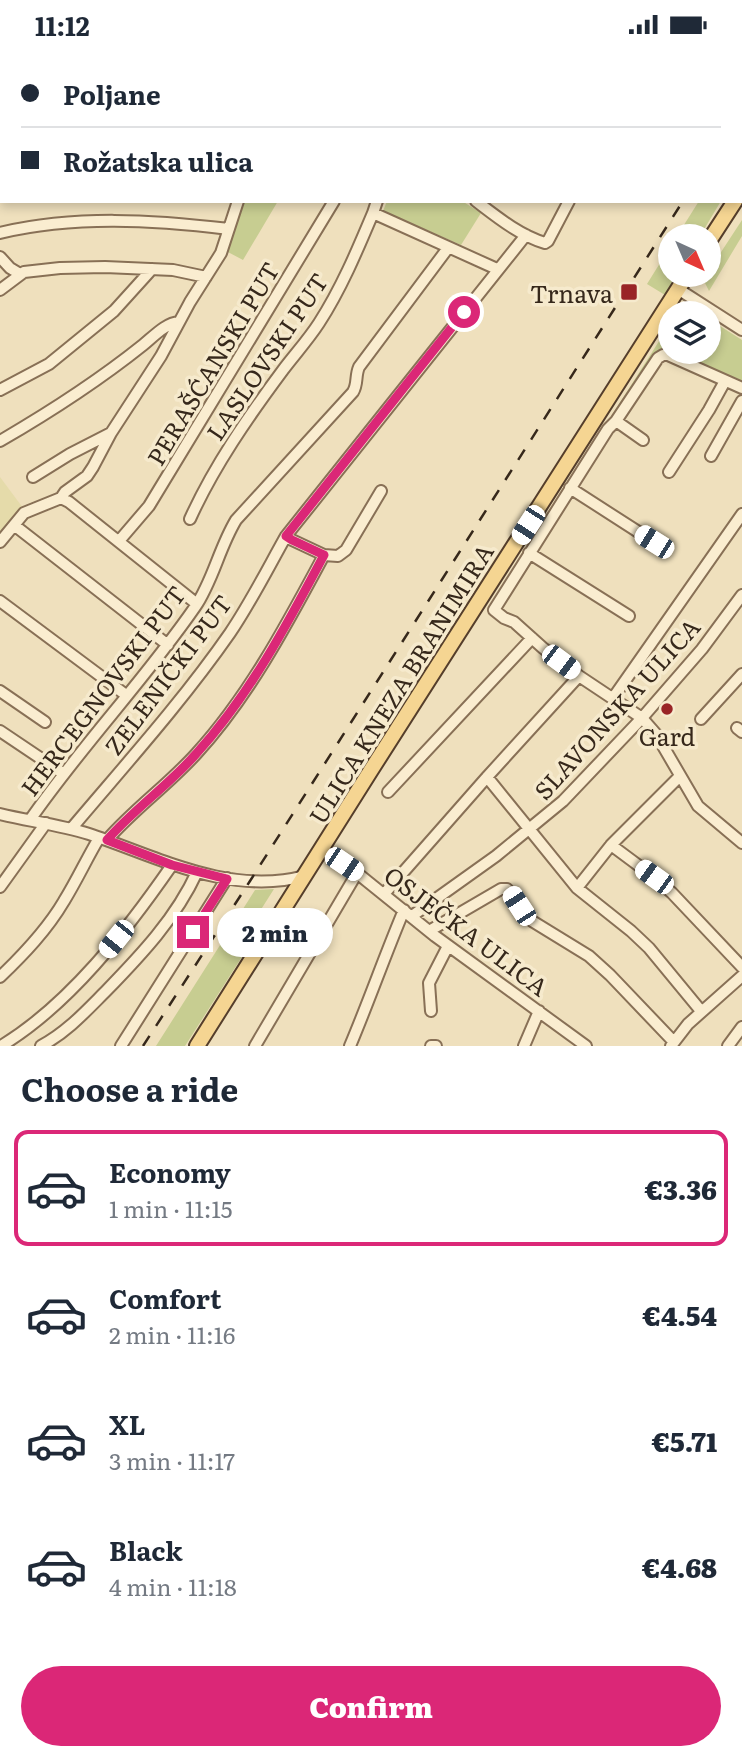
<!DOCTYPE html>
<meta charset="utf-8">
<style>
body{margin:0;font-family:Literata,serif;background:#f6f6f7;color:#1f2937;height:100vh;display:flex;flex-direction:column;font-size:26px;white-space:nowrap}
*{box-sizing:border-box;margin:0}
p{font-size:23px;color:#747a83}
.icon{flex:none;width:38px;height:38px;fill:none;stroke:currentColor;stroke-width:2;stroke-linecap:round;stroke-linejoin:round}
.map{position:relative;height:997px;overflow:hidden}
.panel{display:flex;flex-direction:column;background:#fff;flex:1}
.panel>*{flex:none}
.top-card{position:absolute;left:0px;top:0px;width:742px;height:154px;box-shadow:0 4px 10px #0003;display:grid;align-content:center;height:154px;padding:0 21px;background:#fff}
.needle{width:46px;rotate:136deg}
.controls{position:absolute;left:658px;top:175px;display:grid;gap:14px}
.controls a{display:grid;place-items:center;width:63px;height:63px;border-radius:50%;background:#fff;box-shadow:0 4px 10px #0003;font-size:35px}
.end{position:absolute;width:32px;height:32px;margin:-16px;border:9px solid #db2777;background:#fff;box-shadow:0 0 0 4px #fff}
.from{border-radius:50%}
.bubble{position:absolute;height:49px;border-radius:24px;background:#fff;box-shadow:0 4px 10px #0003;font-size:23px;font-weight:800;line-height:49px;text-align:center}
.car{position:absolute;width:21px;height:42px;margin:-21px -10px;border-radius:9px;box-shadow:0 0 5px 2px #0007;background:linear-gradient(#fff 24%,#345 0 40%,#fff 0 76%,#345 0 86%,#fff 0)}
.top-card b{display:flex;align-items:center;gap:24px;height:66px;font-size:26px}
.top-card b+b{border-top:2px solid #e0e1e3}
.top-card i{width:18px;height:18px;background:#1f2937}
ul{padding:0;list-style:none}
li{display:flex;align-items:center;gap:21px;height:116px;margin:0 14px 10px;padding:0 7px;border:4px solid transparent;border-radius:14px}
li div{flex:1}
li b{display:block;font-size:26px}
li em{font-style:normal;font-weight:800}
li.active{border-color:#db2777}
li>.icon{width:63px;height:63px;stroke-width:1.5}
h2{padding:0 21px;font-size:32px;line-height:84px}
.button{display:flex;gap:14px;margin-top:auto;padding:14px 21px}
.button a{flex:1;height:80px;border-radius:42px;background:#db2777;color:#fff;font-size:28px;font-weight:800;line-height:80px;text-align:center}
.status{display:flex;justify-content:space-between;align-items:center;height:49px;padding:0 35px;background:#fff;direction:ltr}
.status svg{height:19px;fill:currentColor}
.map>svg:first-child{display:block}
.farmland{fill:#e5dbaa}
.green{fill:#c7cd91}
.lines{fill:none;stroke-linecap:round;stroke-linejoin:round}
.minor-casing{stroke:#887056;stroke-width:14}
.major-casing{stroke:#553e2b;stroke-width:18}
.minor{stroke:#faedd0;stroke-width:10}
.major{stroke:#f5d592;stroke-width:14}
.rail{stroke:#36281b;stroke-width:2.5;stroke-dasharray:12 12;stroke-linecap:butt}
.route{stroke:#db2777;stroke-width:9}
.poi-dot{fill:#992426;stroke:#f6eacd;stroke-width:2.5}
.labels{text-anchor:middle;dominant-baseline:central;stroke-width:7;stroke-linejoin:round;paint-order:stroke}
.poi-label{font-size:24px;fill:#36281b;stroke:#f6eacd;text-anchor:end}
.street-label{font-size:24px;fill:#36281b;stroke:#f6eacd}
</style>
<div class="status"><b>11:12</b><svg viewBox="0 0 49 12"><path d="M0 12V9h3v3zM5 12V6h3v6zM10 12V3h3v9zM15 12V0h3v12zM26 1h20v11H26zM47 4h2v5h-2z"/></svg></div>
<div class="map">
<svg width="742" height="997" viewBox="0 0 742 997">
<rect width="100%" height="100%" fill="#efe0bd"/>
<path class="farmland" d="M0,428L23,459L0,487Z"/>
<path class="green" d="M241,152H278L243,211L226,202Z
M387,152H462L481,164L461,196L383,162Z
M699,152H721L700,187H677Z
M742,171V187L709,242L705,234L706,227L709,226L710,220Z
M670,198V226H677L665,246L647,235Z
M709,270L742,291V332H739L675,304L676,303H709Z
M670,275V297L660,304L552,460Z
M274,840L248,881L253,885L247,900L185,997H156L255,841Z"/>
<g class="lines">
<defs>
<path id="minor" d="M242,0L244,2
M306,0L307,2
M376,0L377,2
M456,0L460,2
M68,2L70,0
M132,2L134,0
M195,2L197,0
M367,2L368,0
M650,2L651,0
M0,5L2,4
M0,69L2,68
M0,108H2
M377,152L373,164L497,220
M476,152C497,168 519,186 545,194L548,192L569,152
M0,184C75,166 153,171 229,180
M0,208L10,219L20,225
M678,240L742,281
M0,241L24,223L60,219L105,218L173,221L206,228
M742,339L668,306H663L658,309L616,372L608,380L494,561L504,569L514,573L543,599L579,627L642,669L656,685L698,757L742,794
M0,341L49,315L114,262L152,220
M616,372L643,391
M0,392C50,363 98,332 143,296C154,287 166,274 179,273
M711,407L742,352
M669,423L709,361L725,332
M33,428L70,405L111,384
M570,439L654,493
M61,449L65,443L87,427L93,418L111,384L161,307L190,253L221,204L238,152
M190,470C214,417 248,368 283,321C295,305 308,291 319,274C341,240 357,202 373,164
M14,476L168,596
M119,492L149,457L334,152
M0,493L24,464L61,449L69,453L197,555
M529,504L629,567
M324,506L338,507L346,501L381,442
M0,552L126,646
M0,642L45,673
M613,649L742,465
M701,670L742,625
M737,679L742,683
M0,682L64,725
M487,728L577,839L631,882L649,899L701,962
M388,743L532,589
M0,765C29,772 60,776 89,785C158,808 229,847 305,827
M30,771C81,697 144,632 195,558C213,532 219,499 236,471L353,343C358,335 355,327 359,318L448,199
M71,780C125,716 182,653 230,584C251,553 268,519 286,487
M107,791C134,760 168,736 196,705C249,647 287,575 324,506L292,491L286,487L526,186
M611,796L654,828L672,844L742,918
M322,800L357,824L435,887L586,997
M0,838L46,774
M577,839L611,796L680,727
M384,845L487,728L579,627
M412,867L496,807L563,752L642,669L702,600L742,546
M429,882L501,840H507L519,857L532,872L589,907L610,926L673,992
M0,928C24,905 47,881 64,852C77,831 87,809 99,789
M431,962L429,934L448,897
M1,997C69,956 127,881 172,816
M41,997C67,983 85,963 106,942C141,906 176,869 197,823
M121,997L227,829
M255,997L357,824
M350,997C369,952 385,906 404,861
M431,997H436
M524,997L539,962
M671,997L688,975L742,927
M728,997L742,978"/>
<path id="major" d="M740,144L742,141
M709,192L735,152
M197,997L371,721L687,226"/>
</defs>
<use href="#minor" class="minor-casing"/>
<use href="#major" class="major-casing"/>
<use href="#minor" class="minor"/>
<use href="#major" class="major"/>
<path class="rail" d="M740,62L742,59
M143,997L250,832L683,152"/>
</g>
<g class="lines">
<path class="route" d="M193,883L227,830L172,816L107,791C134,760 169,736 196,705C249,647 287,576 324,506L292,491L286,487L464,263"/>
</g>
<g class="poi-dot">
<rect x="620" y="234" width="18" height="18" rx="3.5"/>
<circle cx="667" cy="660" r="7"/>
</g>
<g class="labels">
<g class="poi-label">
<text x="613" y="243">Trnava</text>
<text x="667" y="686" text-anchor="middle">Gard</text>
</g>
<g class="street-label">
<text transform="translate(266 307) rotate(-56)">LASLOVSKI PUT</text>
<text transform="translate(212 314) rotate(-59)">PERAŠĆANSKI PUT</text>
<text transform="translate(167 625) rotate(-53)">ZELENIČKI PUT</text>
<text transform="translate(400 634) rotate(-58)">ULICA KNEZA BRANIMIRA</text>
<text transform="translate(102 641) rotate(-53)">HERCEGNOVSKI PUT</text>
<text transform="translate(616 659) rotate(-48)">SLAVONSKA ULICA</text>
<text transform="translate(467 881) rotate(37)">OSJEČKA ULICA</text>
</g>
</g>
</svg>
<div class="controls">
<a><svg class="needle" viewBox="-14 -14 28 28"><path d="M0-13l5 13h-10z" fill="#e53935"/><path d="M0 13l5-13h-10z" fill="#747a83"/></svg></a>
<a><svg class="icon" aria-label="layers" viewBox="0 0 24 24"><path d="M12 4l9 5-9 5-9-5zM3 14l9 5 9-5"/></svg></a>
</div>
<i class="end from" style="left:464px;top:263px"></i>
<i class="end" style="left:193px;top:883px"></i>
<div class="bubble" style="left:217px;top:859px;width:116px">2 min</div>
<i class="car" style="left:528px;top:476px;rotate:213deg"></i>
<i class="car" style="left:654px;top:493px;rotate:302deg"></i>
<i class="car" style="left:561px;top:613px;rotate:127deg"></i>
<i class="car" style="left:344px;top:815px;rotate:124deg"></i>
<i class="car" style="left:654px;top:828px;rotate:306deg"></i>
<i class="car" style="left:519px;top:857px;rotate:327deg"></i>
<i class="car" style="left:116px;top:890px;rotate:219deg"></i>
<div class="top-card">
<b><i class="from"></i>Poljane</b>
<b><i></i>Rožatska ulica</b>
</div>
</div>
<section class="panel">
<h2>Choose a ride</h2>
<ul>
<li class="active"><svg class="icon" aria-label="car" viewBox="0 0 24 24"><path d="M5 17H2v-5l4-1 3-4h7l3 4 3 1v5h-3M9 17h6M6 11h13"/><circle cx="7" cy="17" r="2"/><circle cx="17" cy="17" r="2"/></svg><div><b>Economy</b><p>1 min · 11:15</p></div><em>€3.36</em></li>
<li><svg class="icon" aria-label="car" viewBox="0 0 24 24"><path d="M5 17H2v-5l4-1 3-4h7l3 4 3 1v5h-3M9 17h6M6 11h13"/><circle cx="7" cy="17" r="2"/><circle cx="17" cy="17" r="2"/></svg><div><b>Comfort</b><p>2 min · 11:16</p></div><em>€4.54</em></li>
<li><svg class="icon" aria-label="car" viewBox="0 0 24 24"><path d="M5 17H2v-5l4-1 3-4h7l3 4 3 1v5h-3M9 17h6M6 11h13"/><circle cx="7" cy="17" r="2"/><circle cx="17" cy="17" r="2"/></svg><div><b>XL</b><p>3 min · 11:17</p></div><em>€5.71</em></li>
<li><svg class="icon" aria-label="car" viewBox="0 0 24 24"><path d="M5 17H2v-5l4-1 3-4h7l3 4 3 1v5h-3M9 17h6M6 11h13"/><circle cx="7" cy="17" r="2"/><circle cx="17" cy="17" r="2"/></svg><div><b>Black</b><p>4 min · 11:18</p></div><em>€4.68</em></li>
</ul>
<div class="button"><a>Confirm</a></div>
</section>
